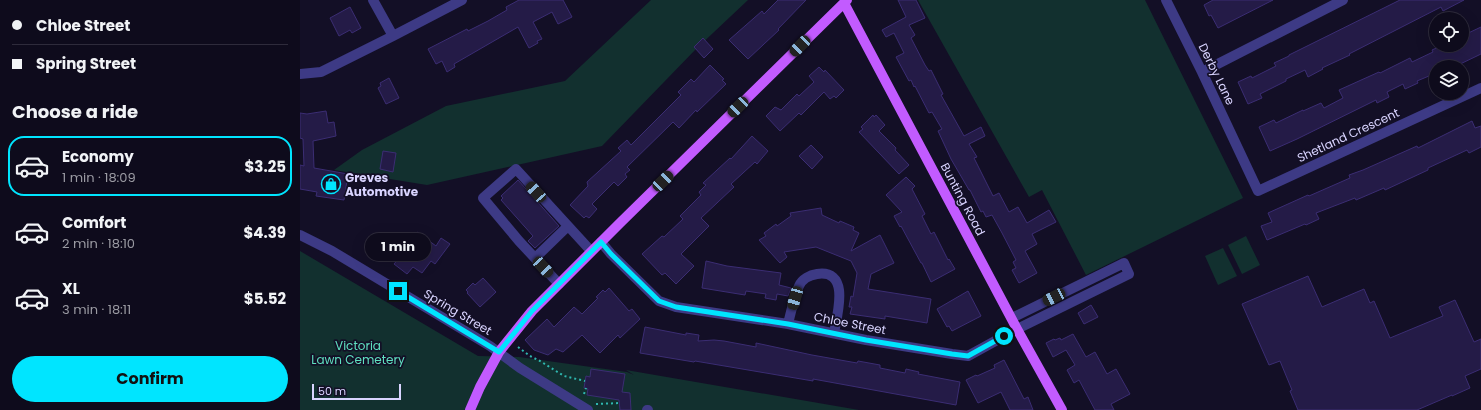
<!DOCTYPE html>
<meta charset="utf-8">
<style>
body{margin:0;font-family:Poppins,sans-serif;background:#1c1929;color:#f1f3f6;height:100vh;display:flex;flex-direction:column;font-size:15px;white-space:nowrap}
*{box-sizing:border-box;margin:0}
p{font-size:13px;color:#9b9ba3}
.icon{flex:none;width:22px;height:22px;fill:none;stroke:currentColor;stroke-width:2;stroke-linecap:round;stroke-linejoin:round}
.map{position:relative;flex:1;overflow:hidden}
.side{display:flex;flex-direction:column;background:#0e0b1c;width:300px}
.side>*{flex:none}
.top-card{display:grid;align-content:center;height:88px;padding:0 12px;background:#0e0b1c}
.fabs{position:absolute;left:1129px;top:12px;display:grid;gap:8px}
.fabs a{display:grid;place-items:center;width:40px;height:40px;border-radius:50%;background:#0e0b1c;box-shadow:0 4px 16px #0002,0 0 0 1px #2e2b3b;font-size:20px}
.scale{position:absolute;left:12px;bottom:10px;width:89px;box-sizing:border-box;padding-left:4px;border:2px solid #d9d4ff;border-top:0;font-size:11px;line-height:14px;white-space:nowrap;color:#d9d4ff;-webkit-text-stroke:3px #130f26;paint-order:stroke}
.end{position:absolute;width:18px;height:18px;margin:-9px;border:5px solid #00e5ff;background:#111;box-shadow:0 0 0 2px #111}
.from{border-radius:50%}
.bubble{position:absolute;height:28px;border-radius:14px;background:#0e0b1c;box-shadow:0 4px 16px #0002,0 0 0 1px #2e2b3b;font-size:13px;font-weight:700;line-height:28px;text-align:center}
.car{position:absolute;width:12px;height:24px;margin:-12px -6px;border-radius:5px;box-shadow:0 0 3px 1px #0007;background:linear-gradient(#222 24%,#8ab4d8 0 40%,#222 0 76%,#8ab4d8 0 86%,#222 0)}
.top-card b{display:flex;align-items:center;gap:14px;height:38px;font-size:15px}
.top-card b+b{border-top:1px solid #2e2b3b}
.top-card i{width:10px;height:10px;background:#f1f3f6}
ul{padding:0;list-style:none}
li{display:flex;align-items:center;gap:12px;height:60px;margin:0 8px 6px;padding:0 4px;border:2px solid transparent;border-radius:16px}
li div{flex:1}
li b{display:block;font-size:15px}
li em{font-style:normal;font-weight:700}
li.selected{border-color:#00e5ff}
li>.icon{width:36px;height:36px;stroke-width:1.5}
h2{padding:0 12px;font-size:18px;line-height:48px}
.button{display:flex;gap:8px;margin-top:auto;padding:8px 12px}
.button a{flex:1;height:46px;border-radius:24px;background:#00e5ff;color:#111;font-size:16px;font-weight:700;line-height:46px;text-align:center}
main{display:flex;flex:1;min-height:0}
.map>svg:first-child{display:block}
.green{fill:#12302f}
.building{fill:#241b47;stroke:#3b2d73}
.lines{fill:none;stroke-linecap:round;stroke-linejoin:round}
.path{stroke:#2fb8b0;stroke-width:2;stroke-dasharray:2 3;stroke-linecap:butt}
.minor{stroke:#3d3a85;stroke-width:10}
.major{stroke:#c25bff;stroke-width:10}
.route{stroke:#00e5ff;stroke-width:5}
.labels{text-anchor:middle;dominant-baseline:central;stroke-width:3.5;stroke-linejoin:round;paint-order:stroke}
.street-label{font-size:12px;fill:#d9d4ff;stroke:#130f26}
.poi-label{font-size:12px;font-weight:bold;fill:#d9d4ff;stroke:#130f26;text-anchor:start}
.park-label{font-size:12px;fill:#5fe0c0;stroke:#130f26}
</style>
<main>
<section class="side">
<div class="top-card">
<b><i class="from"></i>Chloe Street</b>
<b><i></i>Spring Street</b>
</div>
<h2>Choose a ride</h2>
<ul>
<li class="selected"><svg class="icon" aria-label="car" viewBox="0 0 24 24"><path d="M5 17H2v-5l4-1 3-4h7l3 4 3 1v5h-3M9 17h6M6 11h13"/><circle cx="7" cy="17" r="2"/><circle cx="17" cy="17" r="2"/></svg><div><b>Economy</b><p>1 min · 18:09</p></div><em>$3.25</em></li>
<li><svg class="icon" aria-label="car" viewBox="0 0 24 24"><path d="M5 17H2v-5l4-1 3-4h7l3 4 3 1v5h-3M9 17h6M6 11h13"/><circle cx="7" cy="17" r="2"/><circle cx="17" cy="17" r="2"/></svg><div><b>Comfort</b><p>2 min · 18:10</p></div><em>$4.39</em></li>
<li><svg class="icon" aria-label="car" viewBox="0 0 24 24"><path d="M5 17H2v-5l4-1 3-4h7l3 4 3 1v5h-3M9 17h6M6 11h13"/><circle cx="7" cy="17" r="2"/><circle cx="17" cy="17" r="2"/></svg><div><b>XL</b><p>3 min · 18:11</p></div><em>$5.52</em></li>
</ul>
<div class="button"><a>Confirm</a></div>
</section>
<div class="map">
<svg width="1181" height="410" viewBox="0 0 1181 410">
<rect width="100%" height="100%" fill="#130f26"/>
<path class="green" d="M351,0H448L396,49L302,146L127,185L34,170L62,150L146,106L265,81Z
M618,0H845L943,198L786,275L742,190L729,197Z
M946,236L960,265L942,274L928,245Z
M923,248L937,276L918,285L905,256Z
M0,251L178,356L219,357L327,372L334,375L326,370L559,410H0Z"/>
<path class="building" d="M219,0H263L272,17L258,24L252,12L233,22L242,39L237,41L238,43L229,48L218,27L154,64L155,67L147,72L142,61L136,64L128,49L167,29L168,31L188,21L207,10L206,7Z
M478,0H506L478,29L479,30L448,59L429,40L462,11L464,14Z
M598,0H616L625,18L609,25L615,35L611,38L625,65L629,71L631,70L643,94L641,95L664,136L681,127L685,136L669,144L677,157L674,158L693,196L699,193L709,212L718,207L727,223L749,210L756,222L732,234L737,244L725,251L737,273L719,283L712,270L716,268L713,262L716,260L702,233L692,215L686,217L683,211L681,212L670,190H669L651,159L638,131L642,129L632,112L629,113L615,86L614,87L611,80L609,81L596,57L604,53L594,33L586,37L582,30L606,17Z
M913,0H973L918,28L911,15L909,16L904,5Z
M1100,0H1164L1143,11L1141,7L1049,54L1050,55L1022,68L1023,69L1008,77L1005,70L986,79V81L960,94L962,98L948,104L938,82L951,76L952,78L976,66L974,63L989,56V55Z
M50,7L61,28L52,33L50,30L39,36L30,18Z
M1181,27V54L1154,67H1136V73L1117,81L1118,83L1105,89L1103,84L1087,92L1089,97L1077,103L1076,100L997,139L970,151L959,127L974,120L976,123L1003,110V111L1021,103L1024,108L1043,98L1039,90L1079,72L1080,73L1110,58L1112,62L1133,52L1132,50L1143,45H1162V36Z
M403,38L413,49L404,58L394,47Z
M410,65L424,79L422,80L426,84L397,112L396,110L379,128L373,122L327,167L330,170L325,174L327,177L318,186L314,182L292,204L297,209L289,218L286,216L284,218L270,205L288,186L287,182L321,151L318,148L327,140L331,145L381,95L378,92L391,79L394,82Z
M519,67L524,72L525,70L544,90L536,98L534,96L530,99L524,92L501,115L499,113L480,131L466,116L475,107L481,110L497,94L499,96L514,82L509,76Z
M89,78L99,98L86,104L78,88L81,86L80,83Z
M26,111L28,123L34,122L36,136L13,141L14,168L48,174L44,200L16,196L17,192L0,189V165L4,166L3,139L0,138V113L7,114Z
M573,115L574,117L576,115L585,125L579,131L596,148L595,150L609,165L599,174L559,132L563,129L561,127Z
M1172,121L1175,128L1181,126V147L1169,153L1167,150L1128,168V170L1085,190L1084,188L1056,200L1055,198L1016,213L1019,219L1006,225L1005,224L967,240L961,226L972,222L968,213L1008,195L1009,196L1050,178L1049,175L1063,170L1117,146L1118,148Z
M452,136L468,151L457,164L455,162L431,184L434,187L401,218L409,226L381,254L394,266L376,284L365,273L362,275L342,254L362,236L364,237L383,219L380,216L401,195L399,192L406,185L403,183L430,158L431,159Z
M511,145L523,157L512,169L499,156Z
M83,151L96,153L93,172L80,169Z
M606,177L615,186L612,189L625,214L622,216L631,234L634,232L648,260L649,259L655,269L631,282L622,263H621L601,226L600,227L594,216L602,212L586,195Z
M218,180L259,226L235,248L228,241L233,236L201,200L203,198L201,196Z
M521,208L522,215L539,223L540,221L554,227L553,230L559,233L551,251L580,235L594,263L571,274L568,289L631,299L627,323L585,316V319L550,314L552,307H549L551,296L553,297L557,273L551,261L516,247L484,252L487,257L480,263L459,240L466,236L464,233L476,224L477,226L491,216L490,213Z
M117,232L136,246L141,238L150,244L135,264L131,261L122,273L113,267L107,274L94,264L111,244L110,241Z
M406,261L427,266L481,273L479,285L491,288L488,296L477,294L476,300L465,298L466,294L446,291L445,295L402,288Z
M1008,276L1022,307L1064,289L1070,303L1074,301L1090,338L1143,316L1139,307L1155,300L1174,342L1181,339V369L1165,376L1170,388L1152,396V395L1117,410H998L990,391L992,390L980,361L969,365L942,304Z
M183,278L196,292L180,307L167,293L168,292L166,290L173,283L175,285Z
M309,288L329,311L332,309L340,319L320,338L318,335L300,353L282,335L263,352L256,349L248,355L234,350L225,340L247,319L254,327L274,307L282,314L298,298L296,297L303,290L305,292Z
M668,291L681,316L652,331L649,326L647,327L637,309Z
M791,305L798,317L784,324L778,313Z
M345,327L386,335V333L399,335L398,341L414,340L424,341L456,347V343L512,355L557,363L558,361L580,365V368L605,373L606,369L619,372L618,374L660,382L656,405L513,379V381L395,361L394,362L340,353Z
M773,334L786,357L795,352L807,374L816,369L830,394L811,404L814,410H795L779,380L774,383L767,370L775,365L766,350L753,357L746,343L754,339L755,340L760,338L761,340Z
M704,360L724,399L728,397L733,410H710L701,392L678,403L666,380L676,375L677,376L695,368L694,365Z
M291,369L325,374L322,392L330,393L331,410H320L319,400L287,395L288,389L284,388L286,376L290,377Z"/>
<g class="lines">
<path class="path" d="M218,347L230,356L240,361L264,376L285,381
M284,394L286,388
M296,404L321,403"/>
<path class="minor" d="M73,0L93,36
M866,0L902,72L958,191L1181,88
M902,72L1043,0
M0,74L21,72L93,36L162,0
M0,235L32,251L190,346L220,368L288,410
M301,242L311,254L359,301L376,307L488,324L566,340L652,354L668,356L717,329L829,274L824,263L712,318
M235,258L268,226
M259,284L219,241L183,198L216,169L291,251
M488,324C491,312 494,297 499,286C502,279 510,275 517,274C551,269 537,315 534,333
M347,410H348"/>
<path class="major" d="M544,3L717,329L762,410
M170,410L180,387L199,352L232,311L320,223L547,0"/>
</g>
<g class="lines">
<path class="route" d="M98,291L199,352L232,311L301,242L311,254L359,301L376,307L488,324L566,340L652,354L668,356L704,336"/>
</g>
<defs>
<symbol id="shop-ring" viewBox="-11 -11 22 22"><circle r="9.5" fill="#130f26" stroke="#00e5ff" stroke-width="1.5"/><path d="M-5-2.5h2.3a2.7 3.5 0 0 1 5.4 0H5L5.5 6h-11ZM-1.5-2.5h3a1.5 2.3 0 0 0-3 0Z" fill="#00e5ff"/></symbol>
</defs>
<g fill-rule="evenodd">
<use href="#shop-ring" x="20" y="173" width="22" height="22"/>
</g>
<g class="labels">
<g class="street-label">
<text transform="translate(917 74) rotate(64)">Derby Lane</text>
<text transform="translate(1048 135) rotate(-25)">Shetland Crescent</text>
<text transform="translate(663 199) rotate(62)">Bunting Road</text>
<text transform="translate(158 312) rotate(31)">Spring Street</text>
<text transform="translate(550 323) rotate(11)">Chloe Street</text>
</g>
<g class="poi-label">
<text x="45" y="177">Greves<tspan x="45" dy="14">Automotive</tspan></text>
</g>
<g class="park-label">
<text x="58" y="345">Victoria<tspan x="58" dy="14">Lawn Cemetery</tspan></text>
</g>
</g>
</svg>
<div class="fabs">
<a><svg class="icon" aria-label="locate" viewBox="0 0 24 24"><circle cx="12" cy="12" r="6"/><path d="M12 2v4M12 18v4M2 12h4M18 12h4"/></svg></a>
<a><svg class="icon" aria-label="layers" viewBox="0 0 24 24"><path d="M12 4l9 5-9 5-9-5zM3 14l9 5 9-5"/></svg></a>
</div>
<div class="scale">50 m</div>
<i class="end from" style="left:704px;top:336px"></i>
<i class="end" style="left:98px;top:291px"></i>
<div class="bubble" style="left:65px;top:233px;width:66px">1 min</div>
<i class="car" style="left:500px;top:46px;rotate:225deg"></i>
<i class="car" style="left:438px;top:107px;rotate:226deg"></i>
<i class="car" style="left:363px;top:181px;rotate:46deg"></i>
<i class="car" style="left:236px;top:192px;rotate:318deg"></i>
<i class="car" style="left:243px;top:267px;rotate:137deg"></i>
<i class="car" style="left:754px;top:297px;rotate:244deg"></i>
<i class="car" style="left:495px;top:298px;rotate:196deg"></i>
</div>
</main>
